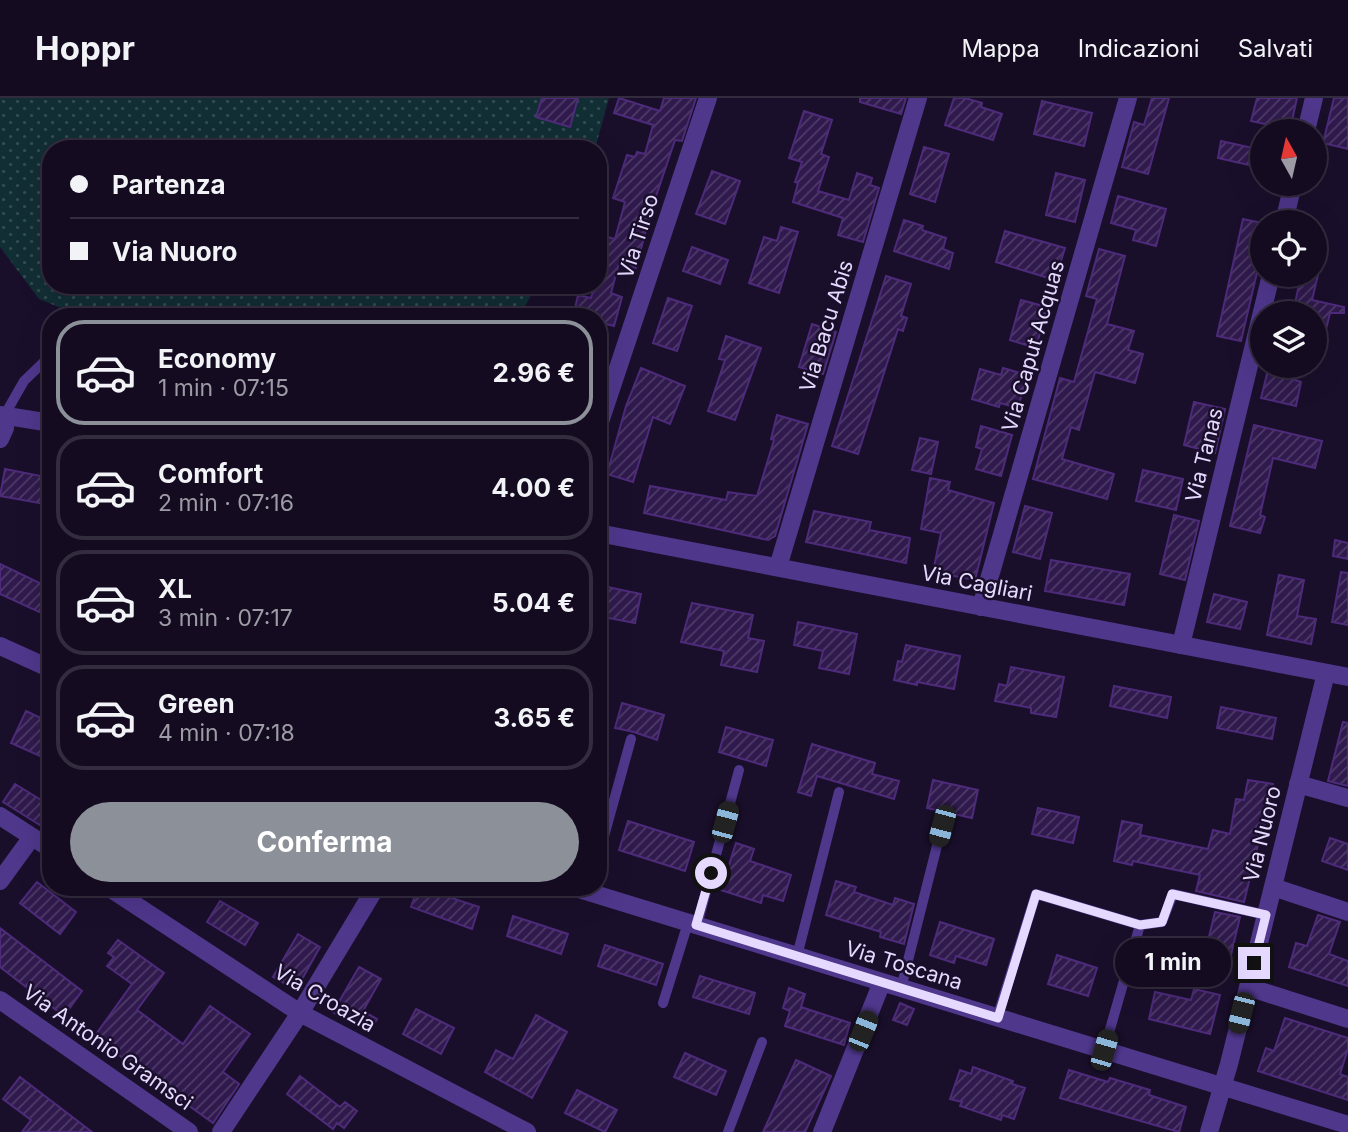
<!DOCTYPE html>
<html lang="it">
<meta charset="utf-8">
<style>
body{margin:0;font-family:Inter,sans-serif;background:#21192d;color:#f1f3f6;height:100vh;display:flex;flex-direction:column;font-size:26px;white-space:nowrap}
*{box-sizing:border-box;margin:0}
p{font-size:23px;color:#9d9ba5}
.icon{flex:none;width:38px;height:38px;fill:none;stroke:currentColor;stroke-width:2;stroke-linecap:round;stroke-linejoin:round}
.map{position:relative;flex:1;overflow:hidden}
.drawer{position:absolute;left:42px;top:210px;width:565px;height:588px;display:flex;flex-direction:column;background:#140b20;border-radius:28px;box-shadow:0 7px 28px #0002,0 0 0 2px #332b3e}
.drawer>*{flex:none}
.top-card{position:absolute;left:42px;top:42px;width:565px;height:154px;border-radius:28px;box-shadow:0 7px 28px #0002,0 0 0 2px #332b3e;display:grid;align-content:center;height:154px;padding:0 28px;background:#140b20}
.needle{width:46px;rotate:352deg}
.buttons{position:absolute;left:1250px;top:21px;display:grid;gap:14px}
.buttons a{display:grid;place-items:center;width:77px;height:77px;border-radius:50%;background:#140b20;box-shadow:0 7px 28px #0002,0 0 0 2px #332b3e;font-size:35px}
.end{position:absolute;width:32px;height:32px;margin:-16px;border:9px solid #e6d9ff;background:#111;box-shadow:0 0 0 4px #111}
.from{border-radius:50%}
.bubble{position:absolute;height:49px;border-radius:24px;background:#140b20;box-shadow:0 7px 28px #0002,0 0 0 2px #332b3e;font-size:23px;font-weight:700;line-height:49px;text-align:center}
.car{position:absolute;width:21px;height:42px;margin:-21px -10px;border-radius:9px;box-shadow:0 0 5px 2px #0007;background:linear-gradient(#222 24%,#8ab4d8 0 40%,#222 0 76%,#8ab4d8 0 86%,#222 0)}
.top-card b{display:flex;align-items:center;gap:24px;height:66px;font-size:26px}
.top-card b+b{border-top:2px solid #332b3e}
.top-card i{width:18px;height:18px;background:#f1f3f6}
ul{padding:12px 0 0;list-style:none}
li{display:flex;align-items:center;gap:21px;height:105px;margin:0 14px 10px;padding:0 14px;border:4px solid #332b3e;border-radius:28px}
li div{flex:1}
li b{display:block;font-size:26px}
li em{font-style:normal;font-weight:700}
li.selected{border-color:#8c9099}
li>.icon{width:63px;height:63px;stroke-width:1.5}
.button{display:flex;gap:14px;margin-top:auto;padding:14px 28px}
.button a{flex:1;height:80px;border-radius:42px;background:#8c9099;color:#fff;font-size:28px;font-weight:700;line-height:80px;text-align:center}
header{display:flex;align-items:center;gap:42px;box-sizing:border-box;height:98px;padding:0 35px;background:#140b20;border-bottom:2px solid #332b3e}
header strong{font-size:33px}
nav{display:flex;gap:38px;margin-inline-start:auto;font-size:24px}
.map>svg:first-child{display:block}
.park{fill:url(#park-dots)}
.building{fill:url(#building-hatch);stroke:#4d2b7a;stroke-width:2}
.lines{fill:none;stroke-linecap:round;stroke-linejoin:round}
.service{stroke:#4f378c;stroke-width:10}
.minor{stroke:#4f378c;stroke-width:18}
.tertiary{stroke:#4f378c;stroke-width:18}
.route{stroke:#e6d9ff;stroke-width:9}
.labels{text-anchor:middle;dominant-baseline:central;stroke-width:5;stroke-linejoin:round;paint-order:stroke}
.street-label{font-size:21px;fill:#e6d9ff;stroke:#1a0f2b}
</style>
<header>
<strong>Hoppr</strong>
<nav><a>Mappa</a><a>Indicazioni</a><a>Salvati</a></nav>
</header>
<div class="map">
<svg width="1348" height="1034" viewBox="0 0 1348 1034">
<defs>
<pattern id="park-dots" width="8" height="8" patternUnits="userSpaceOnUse" patternTransform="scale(1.75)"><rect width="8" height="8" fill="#122e35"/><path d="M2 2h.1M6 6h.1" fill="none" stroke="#344c53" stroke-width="1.8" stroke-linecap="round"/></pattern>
<pattern id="building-hatch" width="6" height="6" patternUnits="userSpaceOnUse" patternTransform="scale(1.75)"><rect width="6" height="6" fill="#301a4d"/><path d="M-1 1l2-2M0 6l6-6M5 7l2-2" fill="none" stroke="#4e3b68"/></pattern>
</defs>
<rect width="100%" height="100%" fill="#1a0f2b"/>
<path class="park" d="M0,0H609L595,51H51V187H537L519,219H83L39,201L0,149Z"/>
<path class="building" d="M542,0H578L570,29L536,19Z
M619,0L660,13L664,0H696L682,43L675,42L651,113L636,170L619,165L611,195L622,199L614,228L598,224V219H573L578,197L591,200L595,187H598V170L607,139L615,141L625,104L613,100L627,57L635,59L637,54L645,56L653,27L614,15Z
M860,0H906L901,16L860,4Z
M954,0H965L982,5L981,9L1002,16L993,42L945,27Z
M1152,0H1169L1148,76L1122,69L1134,24L1144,27Z
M1257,0H1297L1291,27L1280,24L1279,29L1251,23Z
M1334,0H1348V51L1323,45Z
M1042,3L1092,15L1084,48L1034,36Z
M804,13L832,22L821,56L829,59L818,93L849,102L857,75L872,80L870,87L879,90L863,144L838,137L843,120L793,104L798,85L795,84L802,64L789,60Z
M1221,43L1262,52V70L1218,60Z
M924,49L949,56L935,104L910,96Z
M712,73L740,83L725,126L696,116Z
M1056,75L1085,82L1075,124L1046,117Z
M1118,98L1166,111L1156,148L1133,142L1136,132L1111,125Z
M1243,121L1262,125V166H1259L1241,243L1217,238Z
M904,122L923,128L922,132L946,140L943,151L953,155L949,171L894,153Z
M781,129L798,134L779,195L749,185L764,139L777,143Z
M1005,133L1065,150L1055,182L996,164Z
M692,149L728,162L720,186L683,173Z
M1099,151L1125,158L1107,226L1134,233L1128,252L1143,256L1135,285L1095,274L1079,332L1071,329L1062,361L1114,376L1107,401L1033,381L1060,280L1074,284L1097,201L1086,198Z
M1301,177H1318L1312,202L1344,209V215H1330L1320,256H1314V215H1293Z
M886,178L911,186L901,218L907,220L903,233L898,231L858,356L832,348Z
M668,200L692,208L677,253L653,245Z
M1021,202L1047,209L1036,250L1010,242Z
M812,226L836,234L823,276L799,269Z
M726,238L761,250L735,322L708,313L725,262L719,261Z
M1269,268H1295L1292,281L1301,284L1296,308L1261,300Z
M641,270L685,288L670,326L653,319L633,384L607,376L626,308Z
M1003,270L1027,277L1018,310L1000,305L999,309L972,301L980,271L1001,277Z
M1194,304L1225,311L1215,355L1184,347Z
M777,317L808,326L775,438L768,442L644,415L650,388L726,402L728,394L757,398L774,342L771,341Z
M1254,327L1322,343L1315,370L1273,360L1260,417L1265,419L1260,435L1230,428Z
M981,328L1012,337L1001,378L976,371L982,351L976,349Z
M920,340L938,344L931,376L912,372Z
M5,371L51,380V407L0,398Z
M1143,372L1183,381L1176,412L1136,403Z
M930,380L950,384L948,392L994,405L975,482L933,474L941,435L921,431Z
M1025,408L1052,415L1040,461L1013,454Z
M814,413L871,424L869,432L910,440L906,465L806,444Z
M1174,417L1199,423L1185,482L1160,476Z
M1335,442L1348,445V461L1333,458Z
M1051,462L1130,476L1124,507L1045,493Z
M0,466L50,490L39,514L0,496Z
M1341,474L1348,475V527L1332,524Z
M1279,477L1304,482L1297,518L1316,521L1311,546L1267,537Z
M598,487L641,496L635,525L598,518Z
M1214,496L1247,504L1240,531L1207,524Z
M692,505L753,517L748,540L764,543L757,574L721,567L724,553L681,544Z
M798,524L857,536L849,576L819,570L823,553L794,547Z
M906,547L960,558L954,591L917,584V587L894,582L898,563L902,564Z
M1011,569L1064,579L1056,619L1031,615V610L995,603L999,586L1007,588Z
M1114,588L1171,599L1167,620L1110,608Z
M622,605L664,617L657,642L634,634L615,630Z
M1221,609L1276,620L1272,641L1217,630Z
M26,613L51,625V654L44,651L40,658L11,645Z
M1343,624L1348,625V688L1328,683Z
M726,629L773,642L766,668L719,654Z
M812,646L875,665L872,676L899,683L894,701L817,678L811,698L798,694Z
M933,682L978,692L972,720L927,710Z
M1248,682L1273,686L1265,726H1263L1244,804L1196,793L1200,777L1133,763L1132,767L1114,763L1122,723L1142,727L1140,737L1208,751L1213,732L1230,736L1236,701L1244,702Z
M15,686L51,708V734L3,704Z
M1038,710L1079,719L1073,745L1032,736Z
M628,723L694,744L685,773L619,752Z
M1330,740L1348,746V772L1322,763Z
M736,745L754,751L750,763L791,777L783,803L763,797L761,805L721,792Z
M836,783L856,789L854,794L893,807L895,800L914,806L904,846L880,839L881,834L826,817Z
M37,784L76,814L60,836L20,805Z
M418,789L479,809L472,831L411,809Z
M220,803L258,825L245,847L207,824Z
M1215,814L1240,819L1229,865L1204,859Z
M1318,817L1340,824L1329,856L1348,863V888L1289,869L1296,845L1307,848Z
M513,818L568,836L561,856L507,838Z
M940,824L994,841L986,867L956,858L954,865L930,857Z
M0,830L82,893L64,918L0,869Z
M298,836L320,849L296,892L273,879Z
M118,842L164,875L137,912L183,946L210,908L250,936L223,974L239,986L213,1025L94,939L132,886L107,868L114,859L108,855Z
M605,847L663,866L656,887L598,868Z
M1057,857L1097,870L1088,898L1048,886Z
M359,869L381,881L363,913L377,921L369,934L333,914Z
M700,878L755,895L749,916L693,899Z
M789,890L805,896L801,909L850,925L844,947L785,928L790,913L783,910Z
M1194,891L1220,897L1210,936L1149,921L1155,894L1191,902Z
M900,905L914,911L907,927L893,922Z
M416,911L454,930L441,956L403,936Z
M536,917L567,934L532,1000L485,974L496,952L513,961Z
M1285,920L1348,940V951L1340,976L1348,979V1002L1258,973L1266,950L1274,953Z
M685,955L726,973L716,997L674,979Z
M796,962L831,978L805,1034H763Z
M973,969L1013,983L1012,986L1025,990L1014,1021L1002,1017L1001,1022L960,1008L962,1004L950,1001L960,972L971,976Z
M1069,972L1108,984L1110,980L1150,992L1149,997L1186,1009L1179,1034L1060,1000Z
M300,978L340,1009L345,1004L357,1013L344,1030L337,1025L333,1031L287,996Z
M20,979L75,1021L92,1034H22L31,1022L3,1001Z
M577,992L617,1012L605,1034L565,1015Z"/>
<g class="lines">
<path class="service" d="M4,318L24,283L51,257
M44,568L51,552
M598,760L631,641
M697,827L739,672
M1140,827L1162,824L1173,796L1266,817
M797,858L839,694
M901,890L942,728
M663,905L688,825
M997,920L1036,796L1140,827L1104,952
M728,1034L762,944"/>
<path class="minor" d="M1306,33L1314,0
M1284,124L1293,86
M598,330L708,0
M0,341L5,330L4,318
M778,469L918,0
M981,509L1128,0
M1181,547L1271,177
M0,548L51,571
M1298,686L1348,700
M0,718L51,751
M0,783L32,739
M108,789L300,915L527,1034
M572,789L1348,1027
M1273,789L1348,814
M1248,889L1348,921
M221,1034L300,915L376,789
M822,1034L882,884
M1209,1034L1229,966L1326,575"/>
<path class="tertiary" d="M0,317L51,325
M598,435L1348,579
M0,902L189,1034"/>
</g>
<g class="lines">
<path class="route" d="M711,775L696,827L998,920L1036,796L1140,827L1162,824L1172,796L1266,817L1254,865"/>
</g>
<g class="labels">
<g class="street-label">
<text transform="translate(638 138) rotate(-72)">Via Tirso</text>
<text transform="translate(826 228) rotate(-73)">Via Bacu Abis</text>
<text transform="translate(1033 248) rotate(-74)">Via Caput Acquas</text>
<text transform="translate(1204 357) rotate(-76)">Via Tanas</text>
<text transform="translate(977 485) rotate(11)">Via Cagliari</text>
<text transform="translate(1262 736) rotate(-76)">Via Nuoro</text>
<text transform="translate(904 867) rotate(17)">Via Toscana</text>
<text transform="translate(325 900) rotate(30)">Via Croazia</text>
<text transform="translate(108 949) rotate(35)">Via Antonio Gramsci</text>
</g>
</g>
</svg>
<div class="buttons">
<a><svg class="needle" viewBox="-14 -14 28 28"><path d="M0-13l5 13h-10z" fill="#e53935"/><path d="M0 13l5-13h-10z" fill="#9d9ba5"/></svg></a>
<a><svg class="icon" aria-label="locate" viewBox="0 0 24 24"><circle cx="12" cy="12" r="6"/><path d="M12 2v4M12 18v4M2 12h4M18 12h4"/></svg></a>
<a><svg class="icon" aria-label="layers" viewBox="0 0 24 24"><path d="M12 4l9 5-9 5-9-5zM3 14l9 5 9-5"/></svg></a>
</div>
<i class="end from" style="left:711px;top:775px"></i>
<i class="end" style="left:1254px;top:865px"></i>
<div class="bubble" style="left:1115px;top:840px;width:116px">1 min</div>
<i class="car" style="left:725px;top:724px;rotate:15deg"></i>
<i class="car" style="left:942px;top:728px;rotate:195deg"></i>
<i class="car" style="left:1241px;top:915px;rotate:194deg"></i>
<i class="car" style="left:863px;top:933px;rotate:22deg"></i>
<i class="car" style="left:1104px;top:952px;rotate:16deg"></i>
<div class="top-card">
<b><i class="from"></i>Partenza</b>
<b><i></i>Via Nuoro</b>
</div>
<section class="drawer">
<ul>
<li class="selected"><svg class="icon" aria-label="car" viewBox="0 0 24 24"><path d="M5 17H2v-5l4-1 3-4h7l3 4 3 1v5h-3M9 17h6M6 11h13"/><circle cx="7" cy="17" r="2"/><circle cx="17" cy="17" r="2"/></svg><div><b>Economy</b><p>1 min · 07:15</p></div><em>2.96 €</em></li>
<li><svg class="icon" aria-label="car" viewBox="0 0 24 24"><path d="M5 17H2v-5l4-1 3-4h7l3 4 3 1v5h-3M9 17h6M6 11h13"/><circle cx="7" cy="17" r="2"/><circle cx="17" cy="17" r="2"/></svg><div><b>Comfort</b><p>2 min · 07:16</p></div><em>4.00 €</em></li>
<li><svg class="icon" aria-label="car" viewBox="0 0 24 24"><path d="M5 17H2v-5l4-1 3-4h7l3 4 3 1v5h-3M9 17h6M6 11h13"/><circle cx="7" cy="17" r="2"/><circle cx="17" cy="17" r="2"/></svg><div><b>XL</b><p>3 min · 07:17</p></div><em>5.04 €</em></li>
<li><svg class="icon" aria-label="car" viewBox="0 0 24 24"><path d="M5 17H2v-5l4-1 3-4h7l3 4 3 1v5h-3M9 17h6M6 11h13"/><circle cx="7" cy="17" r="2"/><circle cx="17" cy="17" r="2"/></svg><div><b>Green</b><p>4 min · 07:18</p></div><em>3.65 €</em></li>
</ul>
<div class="button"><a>Conferma</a></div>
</section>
</div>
